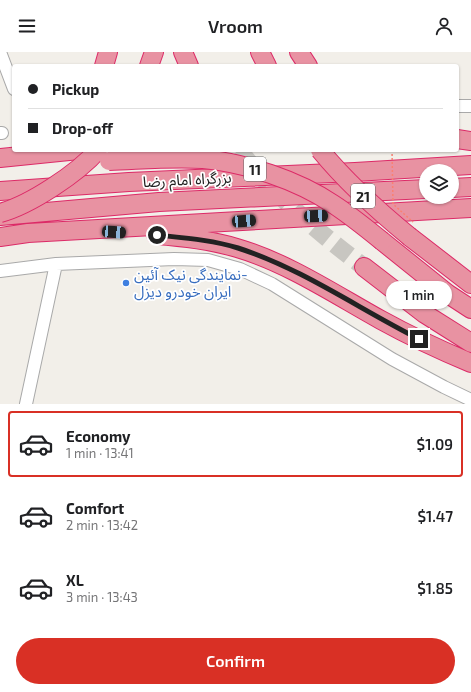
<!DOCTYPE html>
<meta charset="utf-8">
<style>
body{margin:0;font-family:"Exo 2","Noto Sans Arabic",sans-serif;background:#f6f6f6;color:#202124;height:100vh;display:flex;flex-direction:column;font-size:15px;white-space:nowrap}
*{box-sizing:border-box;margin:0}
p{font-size:13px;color:#757577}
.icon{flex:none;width:22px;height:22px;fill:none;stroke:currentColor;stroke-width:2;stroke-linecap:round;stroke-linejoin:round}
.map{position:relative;height:352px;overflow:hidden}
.drawer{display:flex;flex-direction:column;background:#fff;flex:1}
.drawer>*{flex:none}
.guide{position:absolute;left:12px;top:12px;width:447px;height:88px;border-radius:4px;box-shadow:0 1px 3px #0004;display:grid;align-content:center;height:88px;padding:0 16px;background:#fff}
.buttons{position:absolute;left:419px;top:112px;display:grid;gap:8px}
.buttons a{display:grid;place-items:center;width:40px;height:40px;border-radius:50%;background:#fff;box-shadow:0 1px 3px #0004;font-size:20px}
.end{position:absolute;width:18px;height:18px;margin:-9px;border:5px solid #222;background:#fff;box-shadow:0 0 0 2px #fff}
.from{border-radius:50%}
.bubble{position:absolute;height:28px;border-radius:14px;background:#fff;box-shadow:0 1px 3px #0004;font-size:13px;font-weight:600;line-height:28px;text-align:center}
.car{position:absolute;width:12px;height:24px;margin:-12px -6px;border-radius:5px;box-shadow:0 0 3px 1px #0007;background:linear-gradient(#222 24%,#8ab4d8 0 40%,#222 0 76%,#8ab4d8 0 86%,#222 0)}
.guide b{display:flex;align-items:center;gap:14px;height:38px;font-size:15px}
.guide b+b{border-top:1px solid #e0e0e0}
.guide i{width:10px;height:10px;background:#202124}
ul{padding:7px 0 0;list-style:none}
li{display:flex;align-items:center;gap:12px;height:66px;margin:0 8px 6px;padding:0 8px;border:2px solid transparent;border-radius:4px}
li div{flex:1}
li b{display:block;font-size:15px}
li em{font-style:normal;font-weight:600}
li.selected{border-color:#d93025}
li>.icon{width:36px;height:36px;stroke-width:1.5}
.primary-button{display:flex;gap:8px;margin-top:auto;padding:8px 16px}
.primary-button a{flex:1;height:46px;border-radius:24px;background:#d93025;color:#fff;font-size:16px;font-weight:600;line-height:46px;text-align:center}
header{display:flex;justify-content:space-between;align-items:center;height:52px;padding:0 16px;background:#fff;font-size:18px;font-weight:600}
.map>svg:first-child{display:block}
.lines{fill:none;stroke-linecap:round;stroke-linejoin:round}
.highway-tunnel{stroke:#c8c6c1;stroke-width:18;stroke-dasharray:18 9;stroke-linecap:butt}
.minor-casing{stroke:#a9a9a9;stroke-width:14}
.highway-casing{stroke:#dc2a67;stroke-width:20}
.minor{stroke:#fff;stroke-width:12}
.highway{stroke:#e892a2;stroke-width:18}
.highway-bridge-casing{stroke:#dc2a67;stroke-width:20;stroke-linecap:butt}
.path-bridge{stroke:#fa8072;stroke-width:1.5;stroke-dasharray:2 2;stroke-linecap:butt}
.highway-bridge{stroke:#e892a2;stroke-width:18}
.route{stroke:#222;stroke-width:5}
.shop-dot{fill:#3f7fe0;stroke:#fff;stroke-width:1.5}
.labels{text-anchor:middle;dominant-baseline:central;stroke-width:3.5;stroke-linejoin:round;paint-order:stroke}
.shield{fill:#fff;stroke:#646464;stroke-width:1}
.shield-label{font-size:14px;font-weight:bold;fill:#222}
.street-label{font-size:15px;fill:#222;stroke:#fff}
.shop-label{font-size:15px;fill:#366cbe;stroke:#fff;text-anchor:start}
</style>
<header><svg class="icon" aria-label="menu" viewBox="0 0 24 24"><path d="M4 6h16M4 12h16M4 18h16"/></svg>Vroom<svg class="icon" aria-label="person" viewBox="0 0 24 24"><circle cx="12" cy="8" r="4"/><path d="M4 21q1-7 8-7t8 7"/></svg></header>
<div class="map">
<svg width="471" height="352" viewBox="0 0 471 352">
<rect width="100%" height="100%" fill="#f2efe9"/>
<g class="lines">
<path class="highway-tunnel" d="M239,98C274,143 319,181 364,215"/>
<defs>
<path id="minor" d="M0,0L14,37
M457,54H471
M0,81H2
M0,219L56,212L174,207L208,208L240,217L272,232L392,307L444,335L471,348
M26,352L56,212"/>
<path id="highway" d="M183,0L189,14
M260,0L267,14
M299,0L308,14
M104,14L108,0
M149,14L154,0
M457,87L471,89
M0,106L79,98
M452,136L471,135
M0,139L129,130L355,120L471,113
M0,164L159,150L426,137
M156,183C184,185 211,188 237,196C288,211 334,242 381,268C410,284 440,298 471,311
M0,185L28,181L471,156
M410,185L471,232
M382,189L448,242L471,257
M364,215L425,262L471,291"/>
</defs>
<use href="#minor" class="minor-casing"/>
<use href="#highway" class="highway-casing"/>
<use href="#minor" class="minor"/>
<use href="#highway" class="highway"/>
<defs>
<path id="highway-bridge" d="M320,98C347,131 377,158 410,185
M109,109C140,108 171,105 203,107C246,111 297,128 333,152C350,163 366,176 382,189
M0,161C30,153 78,121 98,98"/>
</defs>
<use href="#highway-bridge" class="highway-bridge-casing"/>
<path class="path-bridge" d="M392,98L393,152L413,170"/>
<use href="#highway-bridge" class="highway-bridge"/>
</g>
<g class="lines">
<path class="route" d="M157,183C185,186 212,188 238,196C303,217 359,257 419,287"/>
</g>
<circle class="shop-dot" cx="126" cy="231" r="4"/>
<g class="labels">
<g class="shield">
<rect x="244" y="105" width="22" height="24" rx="3"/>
<rect x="351" y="132" width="24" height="24" rx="3"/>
</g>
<g class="shield-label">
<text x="255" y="117">11</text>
<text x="363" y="144">21</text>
</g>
<g class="street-label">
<text transform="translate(187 127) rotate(-3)">بزرگراه امام رضا</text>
</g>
<g class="shop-label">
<text x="134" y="222">نمایندگی نیک آئین-<tspan x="134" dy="17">ایران خودرو دیزل</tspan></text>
</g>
</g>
</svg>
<div class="buttons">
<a><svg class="icon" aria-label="layers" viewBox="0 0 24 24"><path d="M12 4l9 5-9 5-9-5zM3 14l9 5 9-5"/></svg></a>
</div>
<i class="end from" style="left:157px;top:183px"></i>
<i class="end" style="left:419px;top:287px"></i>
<div class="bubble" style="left:386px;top:229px;width:66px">1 min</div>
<i class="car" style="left:316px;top:164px;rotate:87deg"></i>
<i class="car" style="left:244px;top:169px;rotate:86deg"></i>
<i class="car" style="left:114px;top:180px;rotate:94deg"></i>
<div class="guide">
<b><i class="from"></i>Pickup</b>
<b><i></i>Drop-off</b>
</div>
</div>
<section class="drawer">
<ul>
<li class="selected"><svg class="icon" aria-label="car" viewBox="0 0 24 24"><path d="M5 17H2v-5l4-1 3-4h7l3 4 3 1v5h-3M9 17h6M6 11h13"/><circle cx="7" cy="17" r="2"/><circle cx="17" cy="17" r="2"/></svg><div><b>Economy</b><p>1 min · 13:41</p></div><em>$1.09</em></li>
<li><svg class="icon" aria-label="car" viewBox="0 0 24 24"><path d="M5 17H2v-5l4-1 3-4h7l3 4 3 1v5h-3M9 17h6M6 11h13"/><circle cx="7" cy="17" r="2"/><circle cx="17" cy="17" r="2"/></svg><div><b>Comfort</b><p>2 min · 13:42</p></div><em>$1.47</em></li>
<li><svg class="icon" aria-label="car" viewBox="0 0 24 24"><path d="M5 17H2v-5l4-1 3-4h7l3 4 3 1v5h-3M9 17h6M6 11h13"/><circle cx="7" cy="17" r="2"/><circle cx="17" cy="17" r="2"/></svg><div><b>XL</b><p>3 min · 13:43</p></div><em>$1.85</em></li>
</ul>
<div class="primary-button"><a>Confirm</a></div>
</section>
